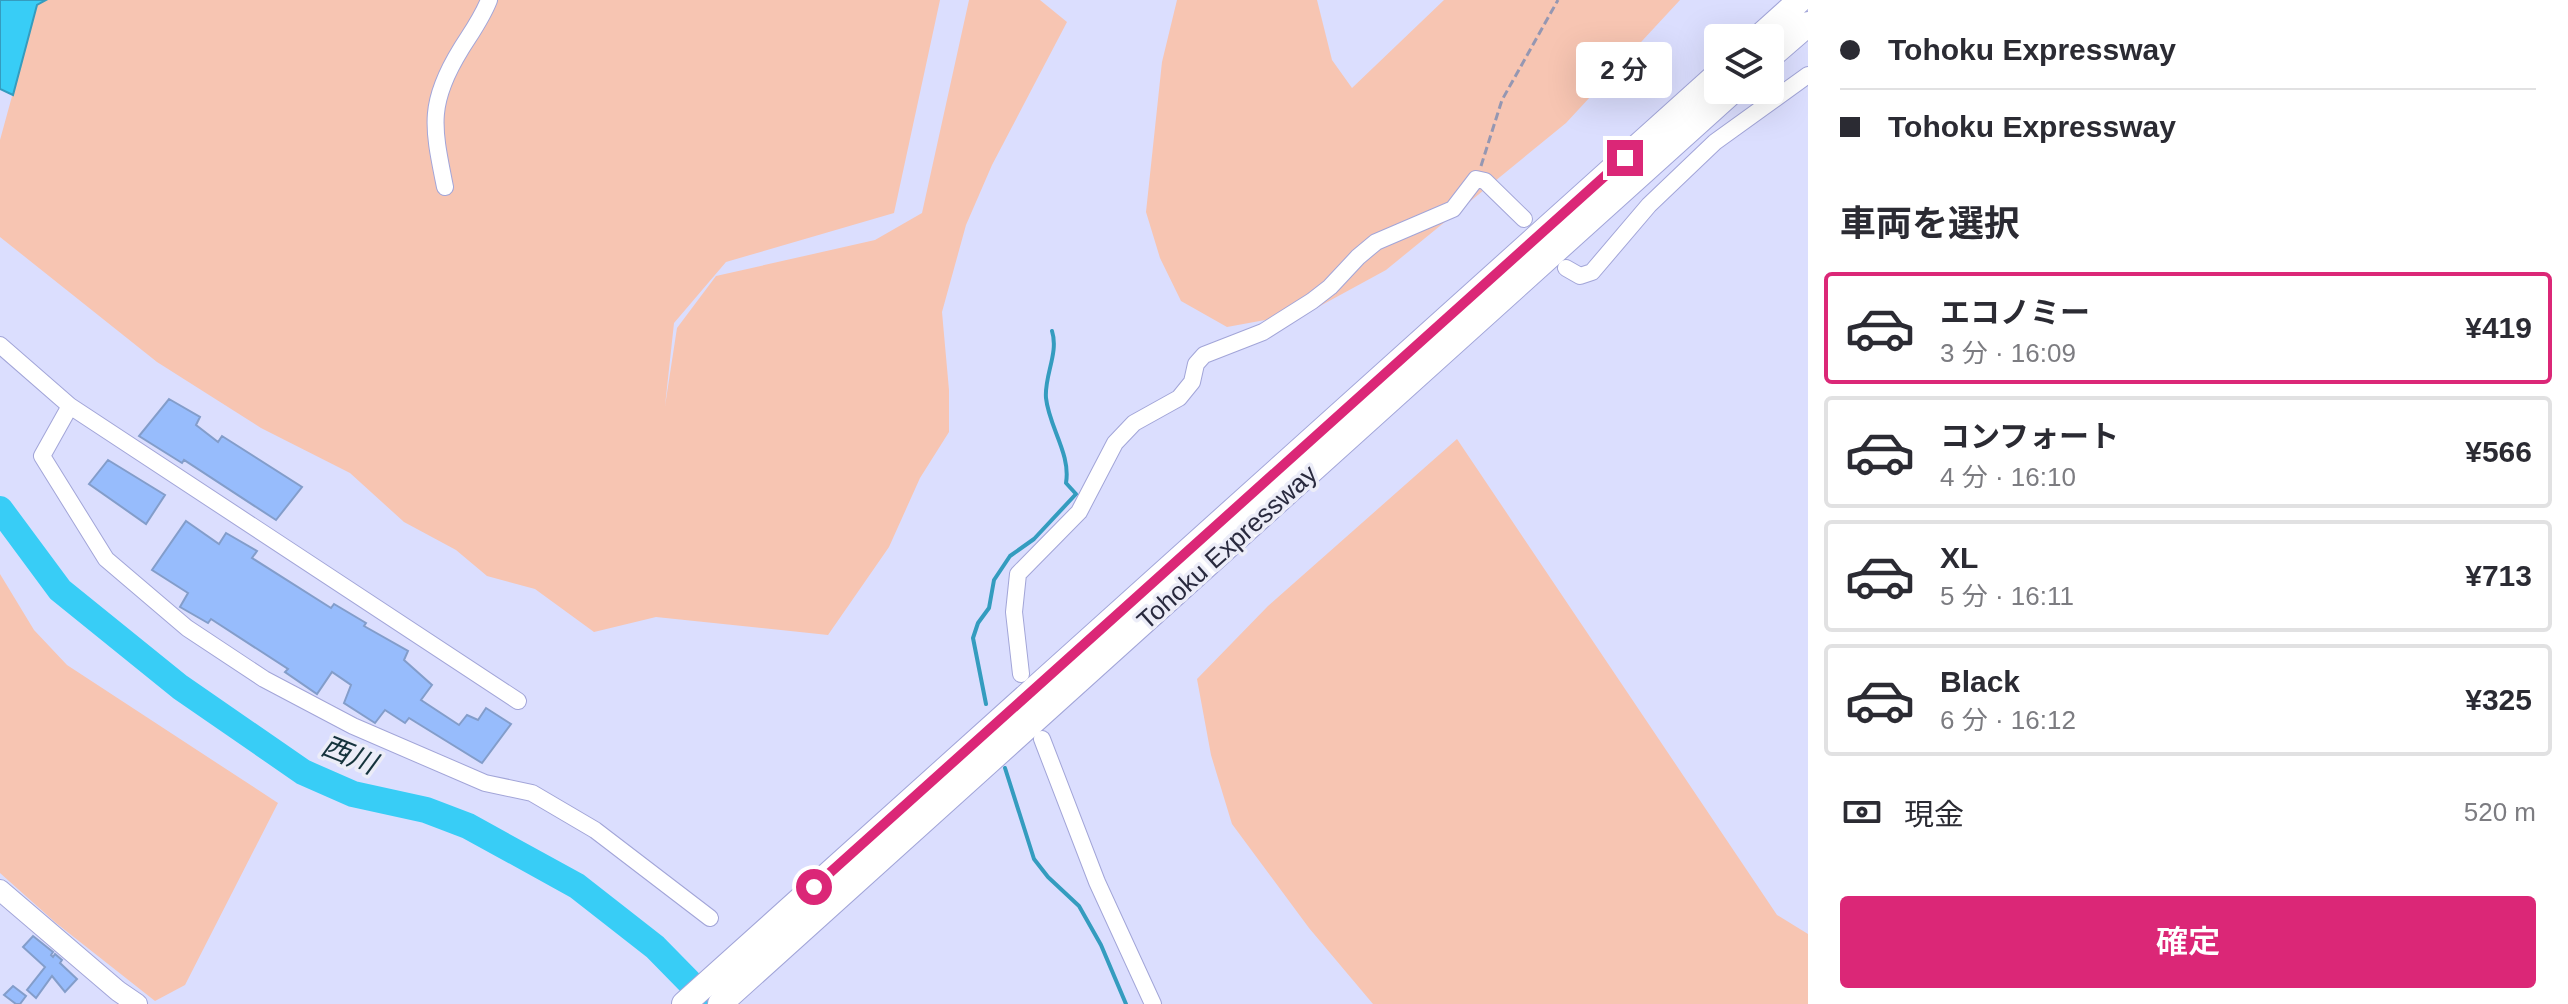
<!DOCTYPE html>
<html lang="ja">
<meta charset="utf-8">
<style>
body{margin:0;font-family:Arial,"Noto Sans JP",sans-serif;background:#f2f2f3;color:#2b2b33;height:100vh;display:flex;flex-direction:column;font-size:30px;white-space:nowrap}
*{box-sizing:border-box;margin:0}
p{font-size:26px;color:#7c7c81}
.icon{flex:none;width:44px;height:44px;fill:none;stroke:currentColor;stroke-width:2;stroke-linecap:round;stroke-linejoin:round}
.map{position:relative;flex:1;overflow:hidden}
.sheet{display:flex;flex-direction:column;background:#fff;width:760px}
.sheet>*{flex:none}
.banner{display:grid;align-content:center;height:176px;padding:0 32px;background:#fff}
.tools{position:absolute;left:1704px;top:24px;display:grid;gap:16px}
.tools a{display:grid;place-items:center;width:80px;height:80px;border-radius:8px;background:#fff;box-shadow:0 8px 32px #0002;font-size:40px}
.end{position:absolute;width:36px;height:36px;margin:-18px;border:10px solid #db2777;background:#fff;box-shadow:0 0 0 4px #fff}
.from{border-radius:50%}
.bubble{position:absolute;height:56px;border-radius:8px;background:#fff;box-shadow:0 8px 32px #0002;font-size:26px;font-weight:600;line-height:56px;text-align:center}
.banner b{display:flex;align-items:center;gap:28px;height:76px;font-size:30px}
.banner b+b{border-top:2px solid #e1e1e2}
.banner i{width:20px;height:20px;background:#2b2b33}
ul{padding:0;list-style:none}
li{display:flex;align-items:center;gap:24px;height:112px;margin:0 16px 12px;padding:0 16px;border:4px solid #e1e1e2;border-radius:8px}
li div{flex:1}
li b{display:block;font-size:30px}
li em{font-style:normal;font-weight:600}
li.on{border-color:#db2777}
li>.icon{width:72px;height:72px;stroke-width:1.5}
h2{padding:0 32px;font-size:36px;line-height:96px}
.pay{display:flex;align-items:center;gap:20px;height:88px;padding:0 32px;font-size:30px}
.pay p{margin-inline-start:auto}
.button{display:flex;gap:16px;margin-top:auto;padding:16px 32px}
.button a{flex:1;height:92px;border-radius:8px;background:#db2777;color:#fff;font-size:32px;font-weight:600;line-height:92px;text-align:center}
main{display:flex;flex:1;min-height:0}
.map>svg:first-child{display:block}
.green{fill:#f7c5b2}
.water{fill:#38cdf6;stroke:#349cbf;stroke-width:2}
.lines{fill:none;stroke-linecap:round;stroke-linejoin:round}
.stream{stroke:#349cbf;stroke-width:4}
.river{stroke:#38cdf6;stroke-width:26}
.building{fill:#97bcfc;stroke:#839dca;stroke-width:2}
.minor-casing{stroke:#a2a5d8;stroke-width:18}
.major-casing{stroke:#a2a5d8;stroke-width:22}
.highway-casing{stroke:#a2a5d8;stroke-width:26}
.path{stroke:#9597b2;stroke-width:3;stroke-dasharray:8 4;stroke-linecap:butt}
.minor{stroke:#fff;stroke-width:16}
.major{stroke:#fff;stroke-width:20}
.highway{stroke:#fff;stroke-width:24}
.route{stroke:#db2777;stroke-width:10}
.labels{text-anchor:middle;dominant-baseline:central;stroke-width:7;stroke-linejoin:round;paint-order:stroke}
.street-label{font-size:26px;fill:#292a3e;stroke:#ecedf8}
.water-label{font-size:28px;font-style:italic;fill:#15333c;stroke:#ecedf8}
</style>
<main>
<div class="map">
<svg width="1808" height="1004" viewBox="0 0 1808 1004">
<rect width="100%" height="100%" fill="#dbdefe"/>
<path class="green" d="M46,0H940L894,213L726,262L674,323L665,406L677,328L716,276L875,240L922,213L969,0H1040L1067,22L992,165L966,225L942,312L949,390V432L920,478L889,547L828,635L656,617L594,632L535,589L487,576L456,550L404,522L350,473L261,428L157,362L0,237V140L37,5Z
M1177,0H1317L1332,60L1352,88L1444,0H1680L1566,123L1386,270L1309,312L1227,327L1181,301L1160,258L1146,212L1162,62Z
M1457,439L1777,915L1808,934V1004H1373L1309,928L1232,824L1211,755L1197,679L1268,606Z
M0,574L34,630L67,665L278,803L185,985L155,1001L56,923L0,873Z"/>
<path class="water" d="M0,0H46L37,5L13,95L0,89Z"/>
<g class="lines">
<path class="stream" d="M986,704L973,638L978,623L989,608L994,580L1010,556L1034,539L1076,494L1066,483C1071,454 1049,427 1046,398C1044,376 1059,353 1052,331
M1005,768L1034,859L1048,877L1079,906L1101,945L1126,1004"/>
<path class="river" d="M0,509L60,590L180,687L303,772L353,794L426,810L468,826L577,886L655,947L711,1004"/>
</g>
<path class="building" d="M169,399L200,417L196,425L218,442L222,436L302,487L276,520L184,460L182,463L139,436Z
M108,460L165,495L146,524L89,484Z
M186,521L219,544L226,533L257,551L252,558L331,608L334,604L366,623L364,626L408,651L404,660L432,685L421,700L459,725L467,715L478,720L486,708L511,724L482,763L409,718L405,723L385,710L375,723L344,703L351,685L332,672L317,694L285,672L288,669L211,619L208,623L180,607L188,593L152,570Z
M33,936L53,952L51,955L53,957L55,954L62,960L60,963L77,979L65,992L52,976L36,998L27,990L45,967L23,947Z
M13,986L26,996L20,1004H16L4,995Z"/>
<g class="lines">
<defs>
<path id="minor" d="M445,187C433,127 427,104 461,49C471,33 482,18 489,0
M1566,268L1580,276L1592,272L1649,205L1715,142L1808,75
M0,345L70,406L518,701
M70,406L42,456L106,559L187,628L264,679L353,726L485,783L532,793L595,830L710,918
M1021,674L1014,612L1018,574L1079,512L1115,443L1134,423L1179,398L1192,382L1196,364L1204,355L1263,332L1312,301L1330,287L1358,257L1376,242L1453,209L1476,179L1485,181L1524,219
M1042,739L1097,882L1153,1004"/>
<path id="major" d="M0,890L118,991L137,1004"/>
<path id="highway" d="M1758,38L1800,0
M1770,57L1808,24
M684,1004L1718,74
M720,1004L1734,90"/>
</defs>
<use href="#minor" class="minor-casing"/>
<use href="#major" class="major-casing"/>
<use href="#highway" class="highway-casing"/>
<path class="path" d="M1481,166L1502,100L1558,0"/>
<use href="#minor" class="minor"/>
<use href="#major" class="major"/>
<use href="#highway" class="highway"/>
</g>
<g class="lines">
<path class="route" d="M814,887L1625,158"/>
</g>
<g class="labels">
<g class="street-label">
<text transform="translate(1227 547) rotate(-42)">Tohoku Expressway</text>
</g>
<g class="water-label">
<text transform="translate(349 755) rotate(22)">西川</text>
</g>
</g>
</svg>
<div class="tools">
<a><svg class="icon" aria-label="layers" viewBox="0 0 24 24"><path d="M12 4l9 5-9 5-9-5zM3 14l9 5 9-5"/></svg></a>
</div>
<i class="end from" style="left:814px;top:887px"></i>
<i class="end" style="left:1625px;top:158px"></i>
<div class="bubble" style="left:1576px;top:42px;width:96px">2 分</div>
</div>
<section class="sheet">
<div class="banner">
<b><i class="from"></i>Tohoku Expressway</b>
<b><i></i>Tohoku Expressway</b>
</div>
<h2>車両を選択</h2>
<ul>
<li class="on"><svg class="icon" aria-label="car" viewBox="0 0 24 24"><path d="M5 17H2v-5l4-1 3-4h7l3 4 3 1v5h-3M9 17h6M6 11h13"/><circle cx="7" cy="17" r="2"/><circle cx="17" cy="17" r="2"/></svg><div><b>エコノミー</b><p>3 分 · 16:09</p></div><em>¥419</em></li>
<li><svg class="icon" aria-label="car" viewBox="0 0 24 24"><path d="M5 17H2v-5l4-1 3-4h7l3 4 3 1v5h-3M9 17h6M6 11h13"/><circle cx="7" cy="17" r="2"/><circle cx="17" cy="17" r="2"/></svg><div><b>コンフォート</b><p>4 分 · 16:10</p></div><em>¥566</em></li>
<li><svg class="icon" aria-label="car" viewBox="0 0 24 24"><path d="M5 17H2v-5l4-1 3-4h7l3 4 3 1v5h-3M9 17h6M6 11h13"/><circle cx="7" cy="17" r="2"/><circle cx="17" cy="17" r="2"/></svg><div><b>XL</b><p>5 分 · 16:11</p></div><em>¥713</em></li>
<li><svg class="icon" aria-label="car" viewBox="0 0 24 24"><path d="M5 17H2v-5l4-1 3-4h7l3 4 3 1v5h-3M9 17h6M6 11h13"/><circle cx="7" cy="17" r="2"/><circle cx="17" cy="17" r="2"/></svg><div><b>Black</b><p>6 分 · 16:12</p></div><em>¥325</em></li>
</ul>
<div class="pay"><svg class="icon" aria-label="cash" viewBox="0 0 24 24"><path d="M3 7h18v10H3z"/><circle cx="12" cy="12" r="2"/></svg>現金<p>520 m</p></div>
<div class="button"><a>確定</a></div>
</section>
</main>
